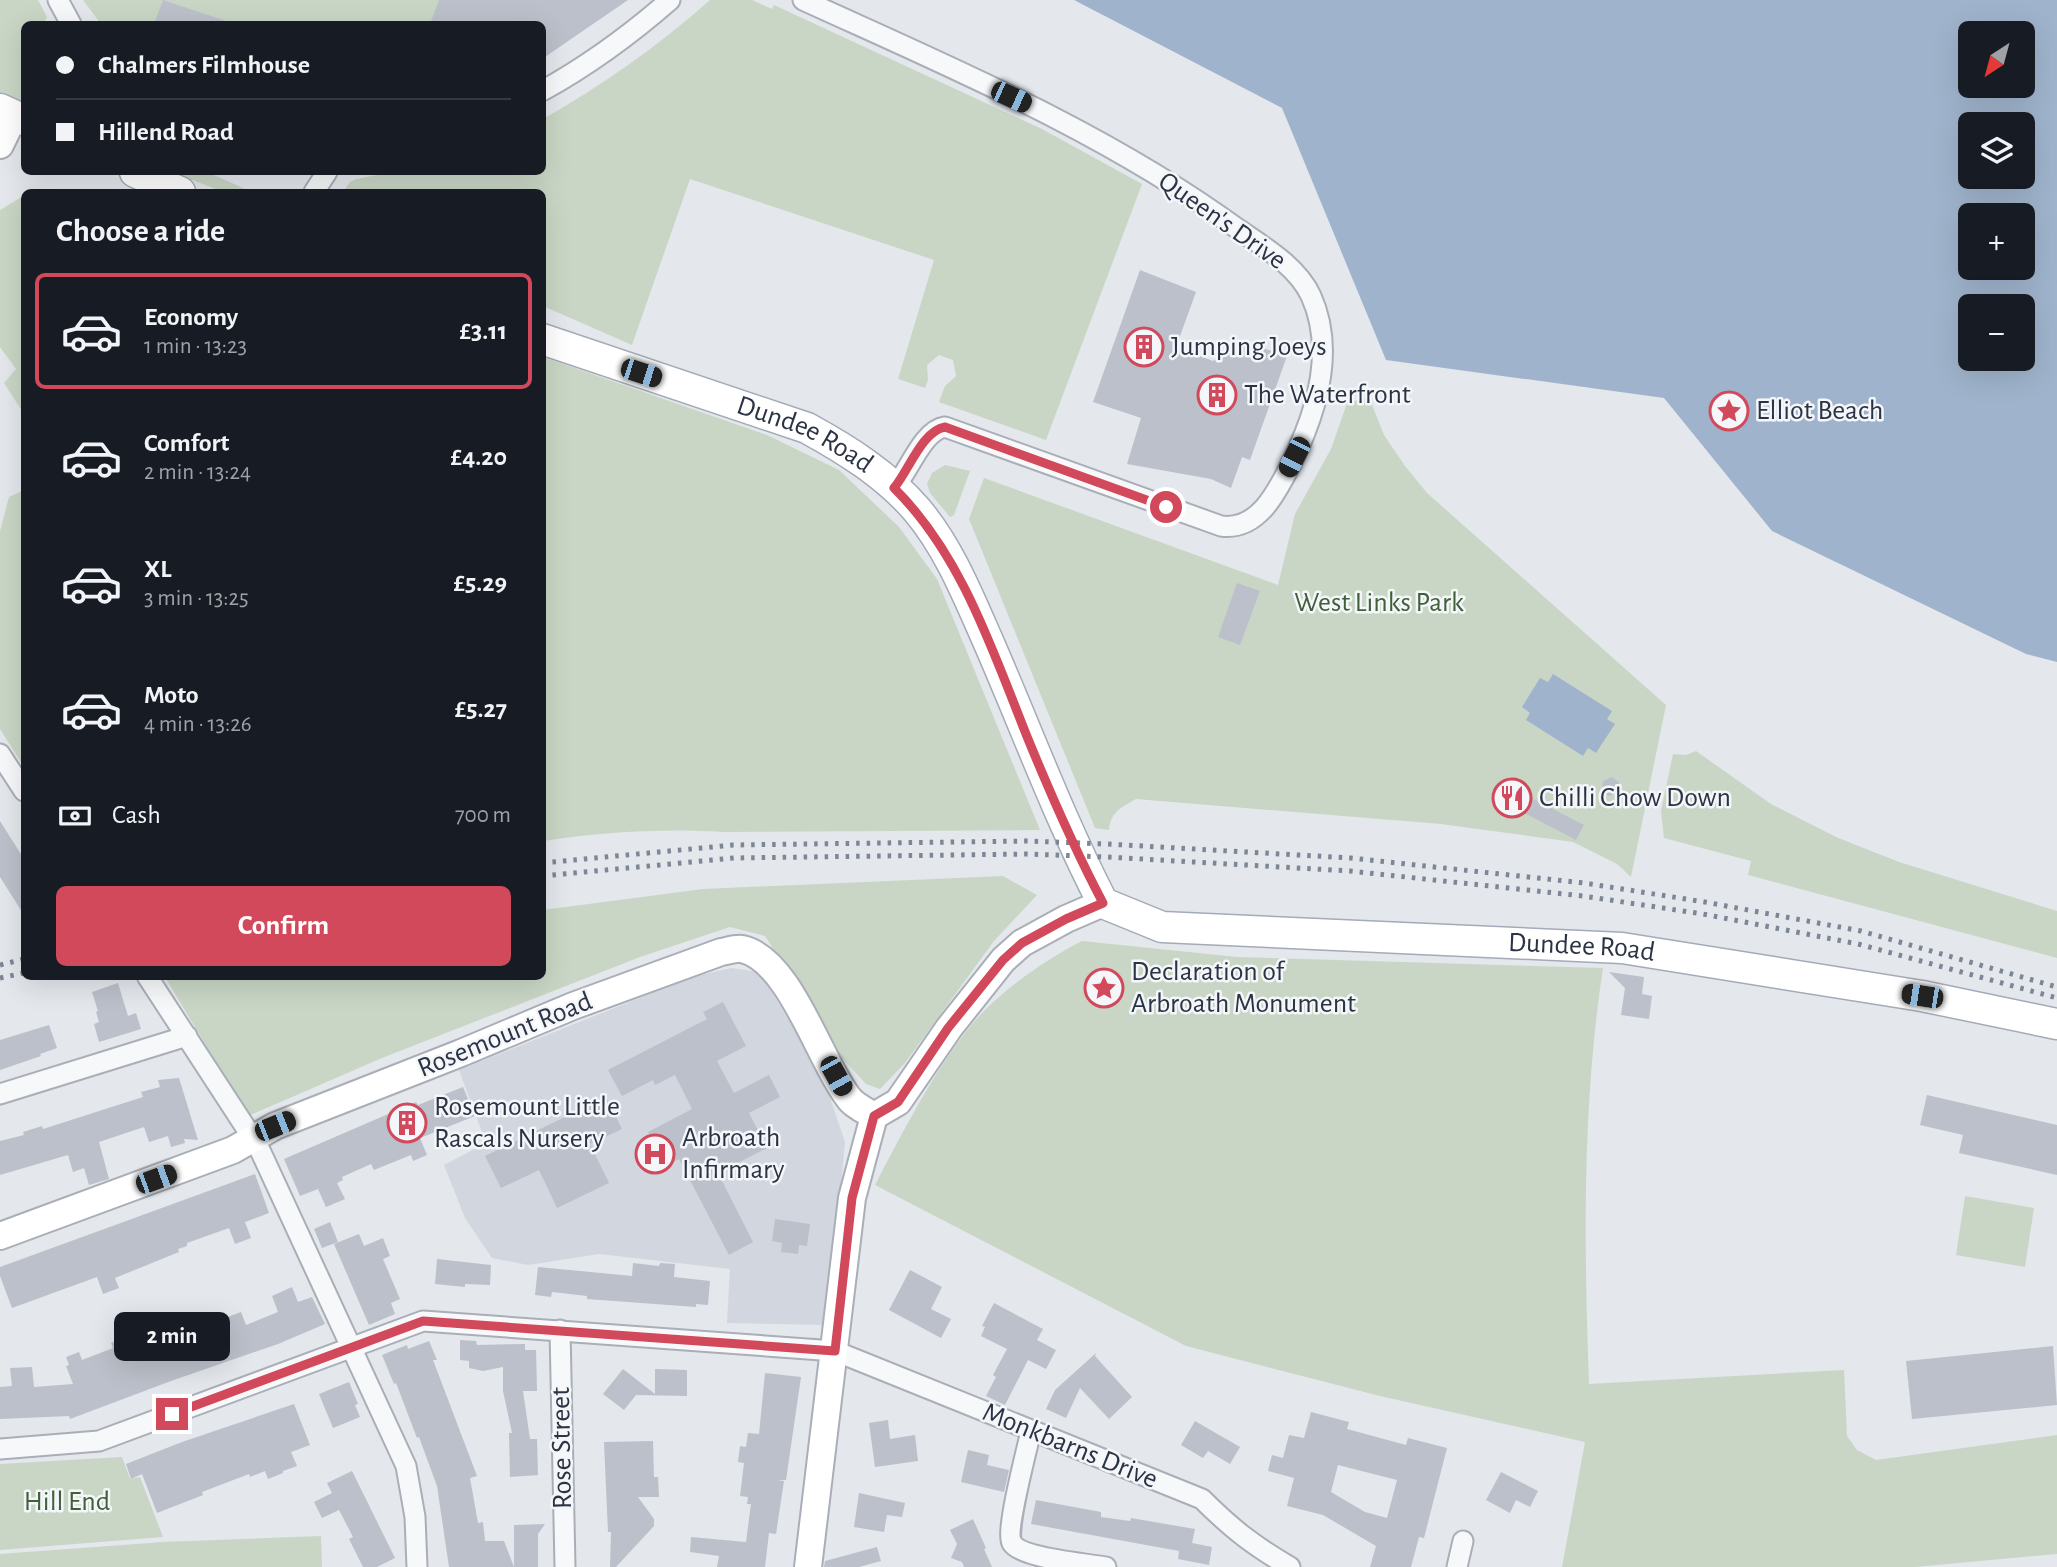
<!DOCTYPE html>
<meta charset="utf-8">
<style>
body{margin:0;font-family:"Alegreya Sans",sans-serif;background:#242831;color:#f1f3f6;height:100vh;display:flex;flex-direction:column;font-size:26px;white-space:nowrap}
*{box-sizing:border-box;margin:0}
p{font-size:23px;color:#9ea1a6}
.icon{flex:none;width:38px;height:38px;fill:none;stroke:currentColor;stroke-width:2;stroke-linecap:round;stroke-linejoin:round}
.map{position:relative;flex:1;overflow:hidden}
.side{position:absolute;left:21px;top:189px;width:525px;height:791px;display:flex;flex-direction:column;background:#171b24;border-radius:10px;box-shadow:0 7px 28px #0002}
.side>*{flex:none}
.top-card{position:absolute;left:21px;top:21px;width:525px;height:154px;border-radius:10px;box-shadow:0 7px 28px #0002;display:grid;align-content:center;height:154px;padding:0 35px;background:#171b24}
.needle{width:46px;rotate:216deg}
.tools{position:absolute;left:1958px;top:21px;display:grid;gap:14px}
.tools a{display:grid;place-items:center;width:77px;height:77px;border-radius:10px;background:#171b24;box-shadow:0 7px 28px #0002;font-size:35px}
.end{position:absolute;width:32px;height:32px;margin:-16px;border:9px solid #d1495b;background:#fff;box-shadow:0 0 0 4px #fff}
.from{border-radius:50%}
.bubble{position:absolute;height:49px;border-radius:10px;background:#171b24;box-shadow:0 7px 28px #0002;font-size:23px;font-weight:700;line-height:49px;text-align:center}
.car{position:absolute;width:21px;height:42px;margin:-21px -10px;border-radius:9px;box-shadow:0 0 5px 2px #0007;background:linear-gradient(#222 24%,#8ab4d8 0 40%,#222 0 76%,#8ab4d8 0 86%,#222 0)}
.top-card b{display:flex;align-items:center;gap:24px;height:66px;font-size:26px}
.top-card b+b{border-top:2px solid #363941}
.top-card i{width:18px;height:18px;background:#f1f3f6}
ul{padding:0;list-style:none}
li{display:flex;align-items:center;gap:21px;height:116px;margin:0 14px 10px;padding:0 21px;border:4px solid transparent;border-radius:10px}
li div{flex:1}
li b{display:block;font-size:26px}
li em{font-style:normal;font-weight:700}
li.current{border-color:#d1495b}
li>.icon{width:63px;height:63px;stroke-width:1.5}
h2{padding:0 35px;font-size:32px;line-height:84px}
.pay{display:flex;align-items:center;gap:18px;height:77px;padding:0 35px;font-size:26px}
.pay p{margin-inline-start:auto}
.primary-button{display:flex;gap:14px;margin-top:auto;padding:14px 35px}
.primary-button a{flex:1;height:80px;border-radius:10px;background:#d1495b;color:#fff;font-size:28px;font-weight:700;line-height:80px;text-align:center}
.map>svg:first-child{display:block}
.built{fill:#d2d6de}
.green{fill:#c9d6c5}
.water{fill:#9fb4cc;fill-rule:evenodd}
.building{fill:#bbc0ca;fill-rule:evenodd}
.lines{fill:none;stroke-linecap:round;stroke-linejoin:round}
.street-casing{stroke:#a9aeb7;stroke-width:23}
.secondary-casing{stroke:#a9aeb7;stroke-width:30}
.primary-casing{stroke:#a3abb8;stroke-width:33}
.street{stroke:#f7f8fa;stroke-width:19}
.secondary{stroke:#fff;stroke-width:26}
.primary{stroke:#fff;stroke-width:30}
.rail{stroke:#7d8696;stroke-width:5;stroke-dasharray:3.5 7;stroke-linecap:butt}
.route{stroke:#d1495b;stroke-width:9}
.labels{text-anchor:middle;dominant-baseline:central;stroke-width:5;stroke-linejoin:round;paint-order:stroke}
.street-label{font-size:28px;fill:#2b3445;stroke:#f4f6f9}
.poi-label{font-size:28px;fill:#2b3445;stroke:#f4f6f9;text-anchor:start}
.park-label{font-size:28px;fill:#3f6138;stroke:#f4f6f9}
</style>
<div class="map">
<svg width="2057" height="1567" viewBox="0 0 2057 1567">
<rect width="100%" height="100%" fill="#e4e7ec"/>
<path class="built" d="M731,968L760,972L823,1077L845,1142L828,1325L727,1323L730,1269L599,1254L528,1265L492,1258L465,1218L444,1165L486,1143L459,1070L692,977Z"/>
<path class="green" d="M0,0H38L47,17L43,24H24V107L0,96Z
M83,0H479L472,24H101Z
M710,0H752L772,9L774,5L1042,129L1142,184L1046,440L939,402L945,386L956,376L953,360L939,355L927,365L928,380L925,388L898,379L934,260L690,179L632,345L543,306L542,192H343L350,182L357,179L392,172H542L543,119C603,85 658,46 710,0Z
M171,172H207L252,192H224Z
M23,196L24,197V414L4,383L16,369L0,347V210Z
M543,357L767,435L839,470L899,527L937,579L1040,830L724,832C663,828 603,832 543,841Z
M1369,397L1384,435L1405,466L1427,493L1666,705L1631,877L1617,864L1573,842L1441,824L1136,799C1121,808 1111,811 1109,830L1095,828L969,519L984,478L1278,585L1295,514L1331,449L1347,403Z
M945,465L970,471L954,515L950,517L930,493L927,484L932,473Z
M24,490V767L0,729V531L9,497Z
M1696,751L1771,804L1836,837L1899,862L2057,911V958L1748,875L1751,861L1664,838L1661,811L1673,754L1686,755Z
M1003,876L1037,895L994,941L905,1063L880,1089L866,1084L842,1058L765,936L730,927L640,957L382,1058L248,1116L165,977L542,976L543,910L703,889Z
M1082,941L1237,957L1603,968C1582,1105 1584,1245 1589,1384L1844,1370L1847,1436L1857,1450L1876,1460L2057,1435V1554L1915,1567H1562L1585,1442L1380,1396L1186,1346L875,1185C904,1130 943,1052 986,1009C1014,982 1047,959 1082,941Z
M1965,1196L2034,1208L2025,1267L1956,1255Z
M122,1457L130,1479L140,1477L163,1537L0,1550V1464Z
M321,1536L322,1567H0V1554L163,1542Z"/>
<path class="water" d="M1074,0H2057V662L2026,654L1772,531L1664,398L1386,360L1282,108ZM1970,33H2023V86H1970ZM1970,124H2023V177H1970ZM1970,215H2023V268H1970ZM1970,306H2023V359H1970Z
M1553,674L1612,711L1607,719L1615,724L1596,753L1588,748L1583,756L1526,720L1530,713L1522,707L1540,678L1548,682Z"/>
<path class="building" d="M163,0L229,22L228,24H154Z
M439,0H628L542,59V24H430Z
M1140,270L1196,292L1176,347L1213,361L1244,342L1287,356L1250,460L1242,457L1231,488L1211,479L1127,464L1141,418L1093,402Z
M1237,583L1260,591L1240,645L1218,637Z
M1612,777L1619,782V792L1609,796L1602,791L1603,781Z
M1508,786L1584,825L1576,840L1500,800Z
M0,821L24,859V915L0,877Z
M1609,972L1644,977L1642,994L1652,996L1649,1019L1621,1015L1625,988Z
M118,983L128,1016L136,1013L141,1029L99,1042L94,1024L99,1022L96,1012L98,1011L92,992Z
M723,1002L746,1046L717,1061L734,1093L769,1075L780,1097L749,1113L767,1148L718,1173L753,1242L729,1255L679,1159L666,1166L648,1132L692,1109L675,1075L655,1085L653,1080L622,1096L608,1070L707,1019L703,1012Z
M49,1025L57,1048L40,1054L41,1056L0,1070V1040Z
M179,1078L198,1140L184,1139L185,1143L171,1147L168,1136L149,1142L144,1127L99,1142L109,1179L89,1185L84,1168L73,1172L68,1155L0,1175V1141L24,1135L23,1132L42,1126L43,1129L143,1097L141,1092L160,1087L158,1080Z
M463,1087L475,1116L420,1138L427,1155L413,1161L411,1155L374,1170L371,1164L342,1177L343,1180L337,1183L345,1199L326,1207L318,1189L300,1196L284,1159L416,1102L418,1105Z
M1927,1095L2057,1125V1175L1959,1153L1963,1135L1920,1125Z
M606,1097L622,1129L590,1144L609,1183L557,1208L539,1170L501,1188L485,1156Z
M255,1174L269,1213L245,1222L251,1238L235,1244L229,1228L187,1243V1246L178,1249L179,1252L115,1278L119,1288L103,1294L97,1277L12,1308L0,1276V1267Z
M775,1219L810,1224L807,1246L799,1245L798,1254L781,1252L782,1243L772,1241Z
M330,1222L338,1242L322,1248L314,1229Z
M359,1234L364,1246L383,1238L390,1256L383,1259L400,1299L391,1303L395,1314L369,1325L334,1244Z
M437,1259L491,1265L490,1285L465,1284V1287L435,1284Z
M633,1263L659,1266L660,1263L675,1264L674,1277L710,1281L708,1305L696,1304V1307L587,1299V1296L552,1292L551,1297L535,1295L538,1267L632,1276Z
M910,1270L942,1287L931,1309L951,1319L941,1338L889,1310Z
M292,1287L298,1302L312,1297L325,1324L278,1344L171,1381L70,1419L69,1416L0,1419V1387L12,1386L10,1368L32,1367L34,1387L73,1384L66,1366L69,1365L66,1357L79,1352L82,1360L113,1348L111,1343L130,1336L135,1349L143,1346L146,1356L174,1346L168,1328L183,1323L190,1340L218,1330L217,1326L227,1323L225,1318L241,1312L246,1325L278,1312L272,1296Z
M994,1303L1043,1329L1037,1340L1056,1350L1046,1369L1028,1360L1005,1405L986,1396L996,1377L993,1375L1007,1349L981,1336L985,1327L982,1326Z
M460,1340L476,1341L477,1345L525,1344V1350H536L537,1391H523L530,1439H537L538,1475L510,1477L509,1433H512L503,1391V1367L483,1371L469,1368V1361L460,1360Z
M429,1341L437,1360H433L477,1476L470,1478L478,1523L483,1522L485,1541H504L514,1567V1525L545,1524L538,1534V1567H449L437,1486L419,1437L417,1438L396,1383L394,1384L382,1355L407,1345L408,1349Z
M2053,1346L2057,1405L1912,1419L1906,1361Z
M1096,1353L1095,1356L1132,1397L1109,1419L1080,1388L1066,1418L1046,1409L1055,1390Z
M623,1369L655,1394V1369L687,1370V1396L636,1395L624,1410L603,1394Z
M765,1373L801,1377L786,1480H777L784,1481L776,1534L769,1533L765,1567H717L719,1556L690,1552L691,1537L746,1542L751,1504H747L748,1497L740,1496L744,1463L738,1462L740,1446L746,1447L748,1433L759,1434Z
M349,1382L358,1404L355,1405L360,1417L333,1428L319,1394Z
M294,1404L310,1445L291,1452L297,1466L283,1471V1473L268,1479L265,1471L250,1477L249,1474L202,1492L203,1495L157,1513L142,1474L131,1479L126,1464L182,1442Z
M1311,1412L1349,1422L1347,1429L1406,1445L1408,1438L1447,1448L1424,1538L1419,1537L1411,1567H1370L1376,1546L1323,1515L1287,1506L1294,1478L1268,1471L1272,1455L1283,1458L1289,1435L1304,1438ZM1338,1465L1397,1480L1387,1518L1365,1512L1331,1492Z
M888,1420L890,1439L915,1435L918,1461L875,1467L869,1423Z
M1195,1421L1240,1447L1230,1464L1208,1451L1203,1458L1181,1445Z
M653,1441L654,1477H658L659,1497H638L654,1519V1526L616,1567H610L611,1532H608L604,1442Z
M968,1450L989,1455L987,1465L1009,1470L1004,1492L961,1482Z
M352,1471L395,1558L377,1567H363L349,1539L353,1537L339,1510L322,1518L314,1502L332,1493L327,1483Z
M1501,1472L1538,1491L1530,1507L1516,1500L1510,1513L1486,1500Z
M859,1493L905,1503L902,1517L887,1515L884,1532L854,1527Z
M1036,1500L1101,1512V1517L1130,1521L1131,1518L1195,1529L1192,1543L1212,1547L1209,1565L1178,1559L1179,1551L1031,1524Z
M973,1519L986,1548L984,1549L992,1567H964L962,1562L951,1558L957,1544L950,1530Z
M877,1547L881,1561L859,1567H824L825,1561Z"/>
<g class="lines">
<defs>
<path id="street" d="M58,0L71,24
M803,0C952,68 1105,132 1238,229C1264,247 1297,266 1311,296C1336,351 1316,414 1291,464C1277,492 1258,531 1221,526L945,427C923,430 909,471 894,488
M542,91C589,65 630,35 670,0
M314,192L327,172
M0,754L24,791
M147,976L259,1148L406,1466L415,1517L417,1567
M0,1094L187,1036
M560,1330L565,1567
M1031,1431C1027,1449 1005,1532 1012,1543C1021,1558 1087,1564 1106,1567
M0,1449L99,1441L423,1321L835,1351L1202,1499C1233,1530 1253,1545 1290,1567
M1457,1567L1463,1541"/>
<path id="secondary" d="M0,145L14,116
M874,1116L898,1102L949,1028L1003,960L1022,943L1066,919L1103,903
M0,1236L233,1150L275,1126L461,1053L573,1006L721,952C727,951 736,948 742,949C790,959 820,1062 848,1097C853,1105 866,1111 874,1116
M808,1567L852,1198L874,1116"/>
<g id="primary">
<path d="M0,109L24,120"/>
<path d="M135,172L180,192"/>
<path id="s1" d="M542,339L807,428C847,450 887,475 917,510C949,548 968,596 988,641C1026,728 1059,818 1103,903L1162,927L1622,948L1922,996L2057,1024"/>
</g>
</defs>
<use href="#street" class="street-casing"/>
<use href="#secondary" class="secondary-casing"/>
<use href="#primary" class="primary-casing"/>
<use href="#street" class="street"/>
<use href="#secondary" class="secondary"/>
<use href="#primary" class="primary"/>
<path class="rail" d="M542,863L733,845L1027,841L1107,844L1351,858L1584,883L1705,902L1861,931L2057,987
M542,876L734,858L1027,854L1107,857L1350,871L1583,896L1703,914L1858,944L2057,998
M0,965L24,959
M0,978L24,973"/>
</g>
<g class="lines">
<path class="route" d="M172,1414L423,1321L835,1351L852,1198L874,1116L898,1102L948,1028L1003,960L1022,943L1066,919L1103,903C1075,850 1051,795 1028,739C993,652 962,555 894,488C909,470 922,431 945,427L1166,507"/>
</g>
<defs>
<symbol id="building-ring" viewBox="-11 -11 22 22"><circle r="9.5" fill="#f4f6f9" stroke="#d1495b" stroke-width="1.5"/><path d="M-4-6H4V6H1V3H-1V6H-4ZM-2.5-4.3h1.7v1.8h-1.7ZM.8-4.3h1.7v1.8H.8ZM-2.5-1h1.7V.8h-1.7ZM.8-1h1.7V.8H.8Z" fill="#d1495b"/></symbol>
<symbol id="sight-ring" viewBox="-11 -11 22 22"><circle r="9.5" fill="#f4f6f9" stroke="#d1495b" stroke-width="1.5"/><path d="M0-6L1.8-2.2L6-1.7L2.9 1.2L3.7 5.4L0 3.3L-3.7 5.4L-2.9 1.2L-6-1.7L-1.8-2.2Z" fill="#d1495b"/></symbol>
<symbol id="restaurant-ring" viewBox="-11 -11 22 22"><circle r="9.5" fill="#f4f6f9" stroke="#d1495b" stroke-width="1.5"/><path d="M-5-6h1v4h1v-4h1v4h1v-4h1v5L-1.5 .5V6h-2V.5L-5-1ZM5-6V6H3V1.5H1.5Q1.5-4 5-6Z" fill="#d1495b"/></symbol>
<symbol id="hospital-ring" viewBox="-11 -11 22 22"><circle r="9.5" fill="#f4f6f9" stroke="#d1495b" stroke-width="1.5"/><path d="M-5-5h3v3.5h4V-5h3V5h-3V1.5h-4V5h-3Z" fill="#d1495b"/></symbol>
</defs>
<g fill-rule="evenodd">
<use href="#building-ring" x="1122" y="325" width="44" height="44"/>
<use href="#building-ring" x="1195" y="373" width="44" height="44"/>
<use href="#sight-ring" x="1707" y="389" width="44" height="44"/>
<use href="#restaurant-ring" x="1490" y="776" width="44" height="44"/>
<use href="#sight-ring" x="1082" y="966" width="44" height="44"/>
<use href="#building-ring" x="385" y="1101" width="44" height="44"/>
<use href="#hospital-ring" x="633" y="1132" width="44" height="44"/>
</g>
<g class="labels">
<g class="street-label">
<text transform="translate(1222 221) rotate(35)">Queen's Drive</text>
<text stroke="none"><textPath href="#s1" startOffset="280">Dundee Road</textPath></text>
<text stroke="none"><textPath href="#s1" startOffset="1337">Dundee Road</textPath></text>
<text transform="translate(505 1035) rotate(-22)">Rosemount Road</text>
<text transform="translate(1070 1446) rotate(22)">Monkbarns Drive</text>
<text transform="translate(562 1448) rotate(-91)">Rose Street</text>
</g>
<g class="poi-label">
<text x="1171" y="347">Jumping Joeys</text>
<text x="1244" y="395">The Waterfront</text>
<text x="1756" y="411">Elliot Beach</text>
<text x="1539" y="798">Chilli Chow Down</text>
<text x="1131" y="972">Declaration of<tspan x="1131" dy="32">Arbroath Monument</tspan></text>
<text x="434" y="1107">Rosemount Little<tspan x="434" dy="32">Rascals Nursery</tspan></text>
<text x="682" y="1138">Arbroath<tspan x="682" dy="32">Infirmary</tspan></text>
</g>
<g class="park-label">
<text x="1379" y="603">West Links Park</text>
<text x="67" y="1502">Hill End</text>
</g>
</g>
</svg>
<div class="tools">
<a><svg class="needle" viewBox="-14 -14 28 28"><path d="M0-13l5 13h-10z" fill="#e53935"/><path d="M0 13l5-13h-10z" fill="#9ea1a6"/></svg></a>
<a><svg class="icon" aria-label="layers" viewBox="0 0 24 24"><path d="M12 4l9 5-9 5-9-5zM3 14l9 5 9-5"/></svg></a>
<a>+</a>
<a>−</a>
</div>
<i class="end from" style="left:1166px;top:507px"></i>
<i class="end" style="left:172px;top:1414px"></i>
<div class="bubble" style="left:114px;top:1312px;width:116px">2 min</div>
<i class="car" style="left:1011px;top:97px;rotate:115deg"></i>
<i class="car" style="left:641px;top:373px;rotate:108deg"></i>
<i class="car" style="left:1294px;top:457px;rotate:207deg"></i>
<i class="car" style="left:1922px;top:996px;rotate:279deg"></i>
<i class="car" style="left:836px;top:1076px;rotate:151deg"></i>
<i class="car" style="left:275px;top:1126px;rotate:68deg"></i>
<i class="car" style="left:156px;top:1179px;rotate:70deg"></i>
<div class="top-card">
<b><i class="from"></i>Chalmers Filmhouse</b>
<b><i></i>Hillend Road</b>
</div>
<section class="side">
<h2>Choose a ride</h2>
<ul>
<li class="current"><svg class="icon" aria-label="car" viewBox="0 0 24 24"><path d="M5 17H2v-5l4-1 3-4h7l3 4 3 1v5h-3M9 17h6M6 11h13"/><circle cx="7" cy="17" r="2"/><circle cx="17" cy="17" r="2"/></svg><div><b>Economy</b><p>1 min · 13:23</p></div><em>£3.11</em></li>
<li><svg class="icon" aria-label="car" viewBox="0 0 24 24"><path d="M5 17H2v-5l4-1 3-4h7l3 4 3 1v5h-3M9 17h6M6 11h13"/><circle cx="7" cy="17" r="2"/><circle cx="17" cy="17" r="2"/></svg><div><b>Comfort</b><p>2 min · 13:24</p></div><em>£4.20</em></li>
<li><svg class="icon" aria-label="car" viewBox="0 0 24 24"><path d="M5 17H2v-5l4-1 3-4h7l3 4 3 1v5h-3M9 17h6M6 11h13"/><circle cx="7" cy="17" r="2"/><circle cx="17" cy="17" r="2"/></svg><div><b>XL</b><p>3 min · 13:25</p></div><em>£5.29</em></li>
<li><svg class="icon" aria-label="car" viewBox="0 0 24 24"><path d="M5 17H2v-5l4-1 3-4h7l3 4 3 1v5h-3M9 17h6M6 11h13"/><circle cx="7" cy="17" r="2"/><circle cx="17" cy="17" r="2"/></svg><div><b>Moto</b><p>4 min · 13:26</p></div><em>£5.27</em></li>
</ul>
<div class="pay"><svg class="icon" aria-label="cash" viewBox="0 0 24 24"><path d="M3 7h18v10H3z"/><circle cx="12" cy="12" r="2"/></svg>Cash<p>700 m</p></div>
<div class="primary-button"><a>Confirm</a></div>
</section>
</div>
